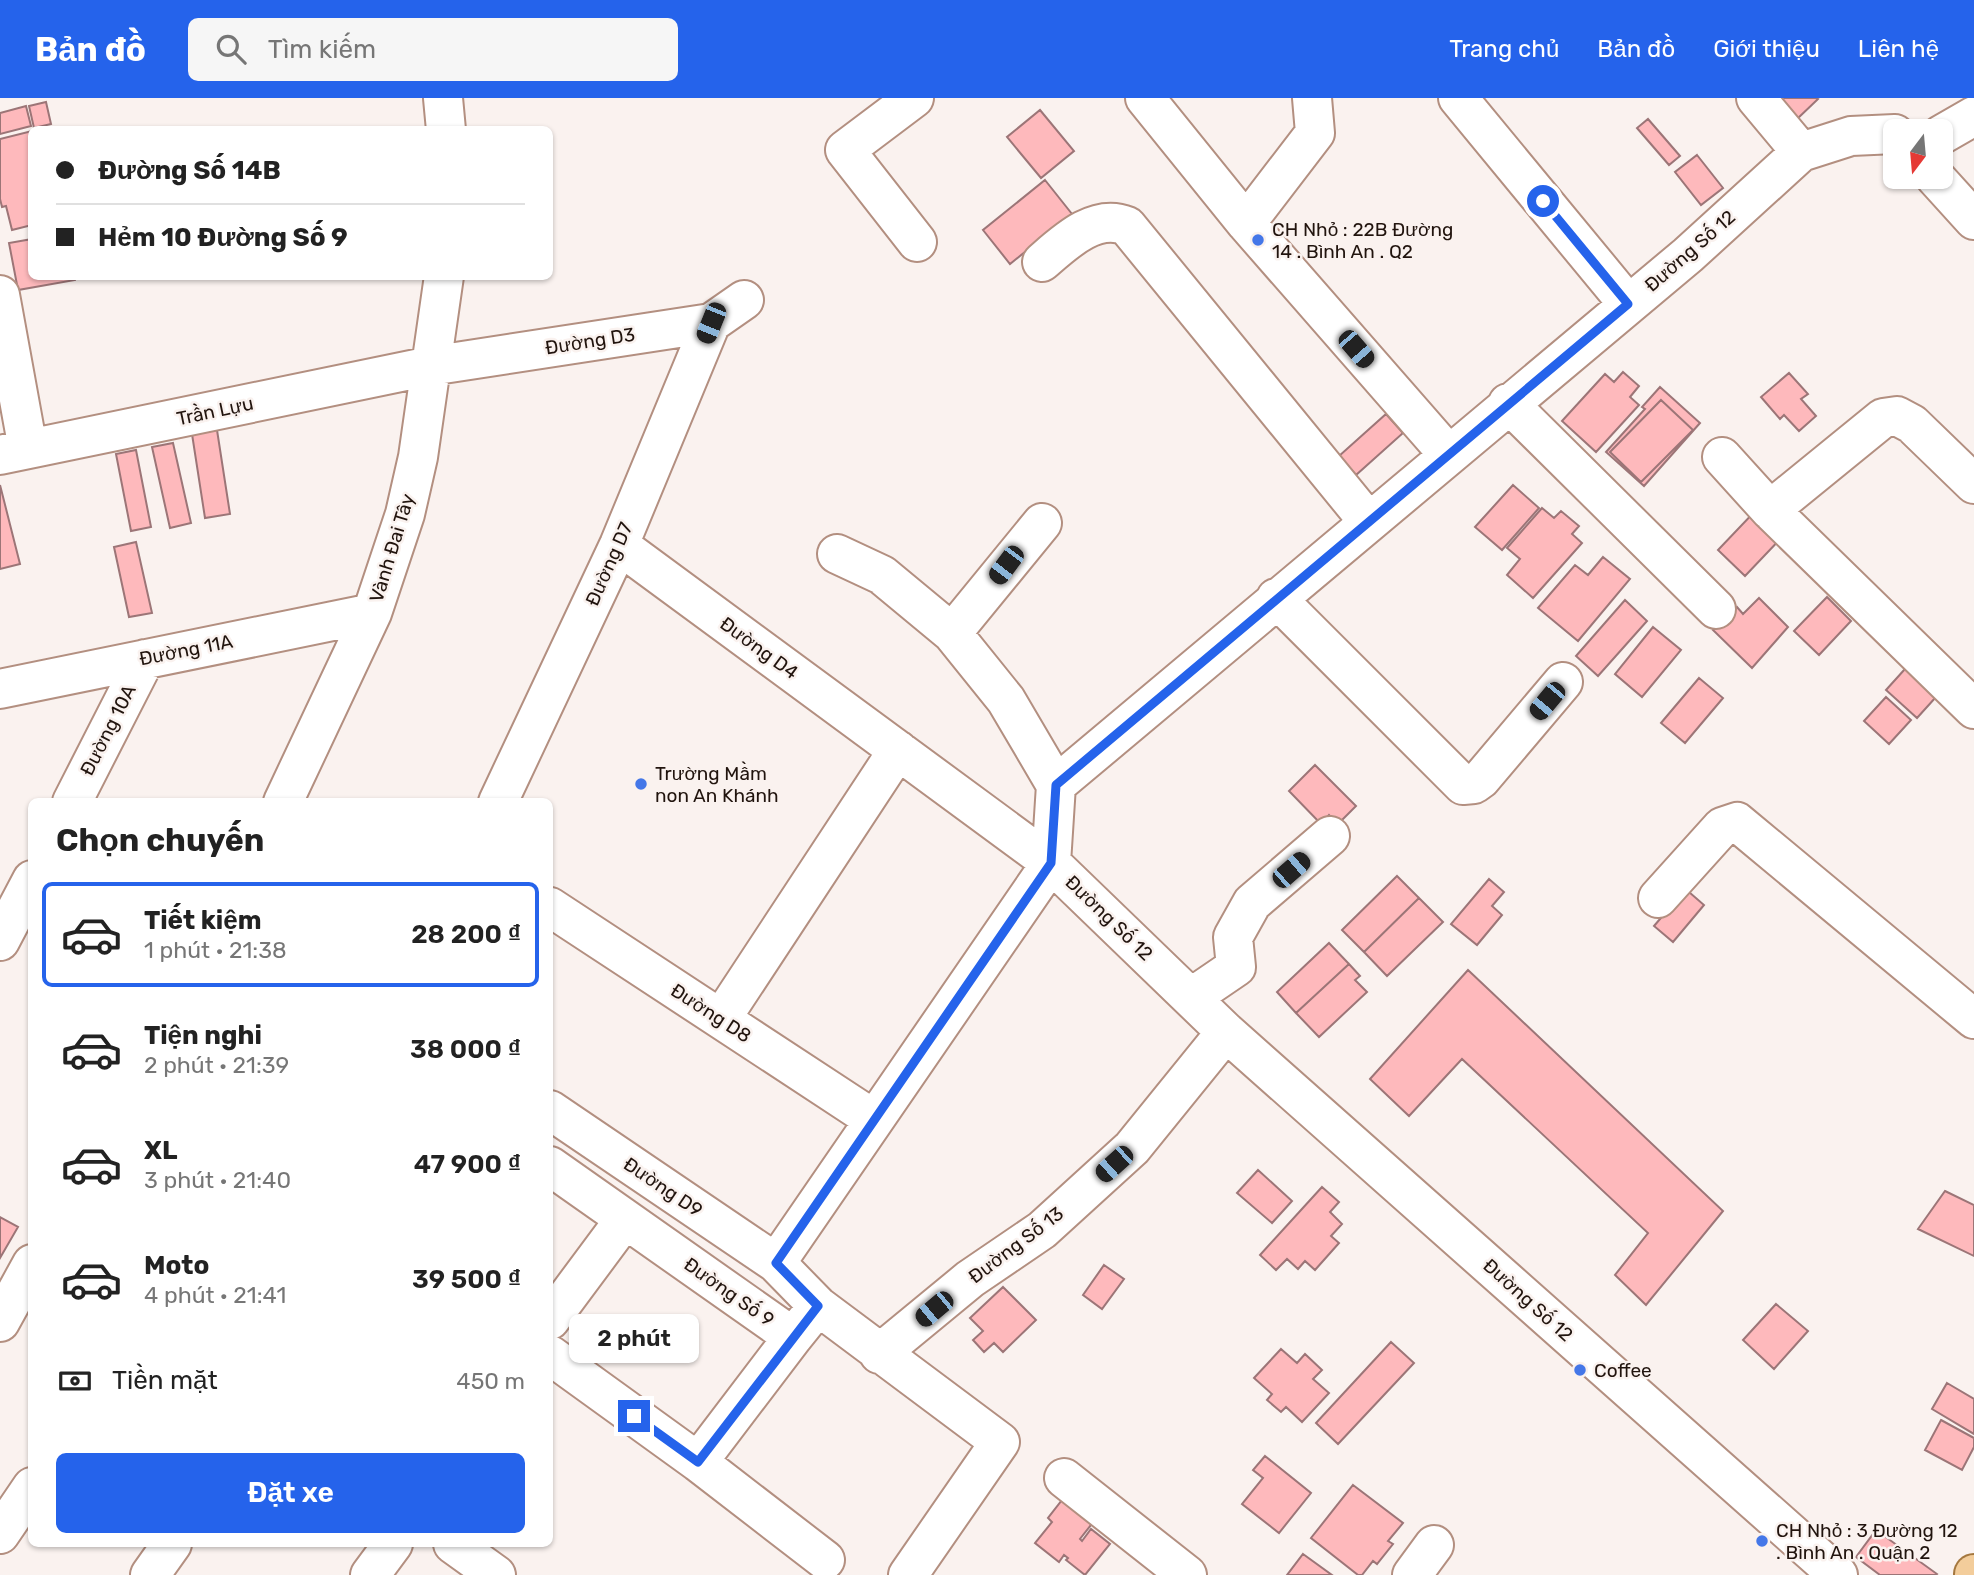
<!DOCTYPE html>
<html lang="vi">
<meta charset="utf-8">
<style>
body{margin:0;font-family:Rubik,sans-serif;background:#f6f6f6;color:#222;height:100vh;display:flex;flex-direction:column;font-size:26px;white-space:nowrap}
*{box-sizing:border-box;margin:0}
p{font-size:23px;color:#767676}
.icon{flex:none;width:38px;height:38px;fill:none;stroke:currentColor;stroke-width:2;stroke-linecap:round;stroke-linejoin:round}
.map{position:relative;flex:1;overflow:hidden}
.drawer{position:absolute;left:28px;top:700px;width:525px;height:749px;display:flex;flex-direction:column;background:#fff;border-radius:10px;box-shadow:0 2px 5px #0004}
.drawer>*{flex:none}
.hud{position:absolute;left:28px;top:28px;width:525px;height:154px;border-radius:10px;box-shadow:0 2px 5px #0004;display:grid;align-content:center;height:154px;padding:0 28px;background:#fff}
.needle{width:46px;rotate:196deg}
.buttons{position:absolute;left:1883px;top:21px;display:grid;gap:14px}
.buttons a{display:grid;place-items:center;width:70px;height:70px;border-radius:10px;background:#fff;box-shadow:0 2px 5px #0004;font-size:35px}
.end{position:absolute;width:32px;height:32px;margin:-16px;border:9px solid #2563eb;background:#fff;box-shadow:0 0 0 4px #fff}
.from{border-radius:50%}
.bubble{position:absolute;height:49px;border-radius:10px;background:#fff;box-shadow:0 2px 5px #0004;font-size:23px;font-weight:600;line-height:49px;text-align:center}
.car{position:absolute;width:21px;height:42px;margin:-21px -10px;border-radius:9px;box-shadow:0 0 5px 2px #0007;background:linear-gradient(#222 24%,#8ab4d8 0 40%,#222 0 76%,#8ab4d8 0 86%,#222 0)}
.hud b{display:flex;align-items:center;gap:24px;height:66px;font-size:26px}
.hud b+b{border-top:2px solid #e0e0e0}
.hud i{width:18px;height:18px;background:#222}
ul{padding:0;list-style:none}
li{display:flex;align-items:center;gap:21px;height:105px;margin:0 14px 10px;padding:0 14px;border:4px solid transparent;border-radius:10px}
li div{flex:1}
li b{display:block;font-size:26px}
li em{font-style:normal;font-weight:600}
li.on{border-color:#2563eb}
li>.icon{width:63px;height:63px;stroke-width:1.5}
h2{padding:0 28px;font-size:32px;line-height:84px}
.pay{display:flex;align-items:center;gap:18px;height:77px;padding:0 28px;font-size:26px}
.pay p{margin-inline-start:auto}
.button{display:flex;gap:14px;margin-top:auto;padding:14px 28px}
.button a{flex:1;height:80px;border-radius:10px;background:#2563eb;color:#fff;font-size:28px;font-weight:600;line-height:80px;text-align:center}
header{display:flex;align-items:center;gap:42px;box-sizing:border-box;height:98px;padding:0 35px;background:#2563eb;color:#fff}
header strong{font-size:33px}
nav{display:flex;gap:38px;margin-inline-start:auto;font-size:24px}
.search{width:490px;height:63px;background:#f6f6f6;display:flex;align-items:center;gap:18px;box-sizing:border-box;padding:0 24px;border-radius:10px;color:#767676;font-size:26px}
.map>svg:first-child{display:block}
.building{fill:#feb9bc;stroke:#9c7577;stroke-width:2}
.lines{fill:none;stroke-linecap:round;stroke-linejoin:round}
.minor-casing{stroke:#b38f80;stroke-width:42}
.major-casing{stroke:#a4773e;stroke-width:42}
.minor{stroke:#fff;stroke-width:38}
.major{stroke:#f3cd9b;stroke-width:38}
.route{stroke:#2563eb;stroke-width:9}
.poi-dot{fill:#4477e8;stroke:#faf2ef;stroke-width:2.5}
.labels{text-anchor:middle;dominant-baseline:central;stroke-width:5;stroke-linejoin:round;paint-order:stroke}
.poi-label{font-size:19px;fill:#21140e;stroke:#faf2ef;text-anchor:start}
.street-label{font-size:19px;fill:#21140e;stroke:#faf2ef}
</style>
<header>
<strong>Bản đồ</strong>
<div class="search"><svg class="icon" aria-label="search" viewBox="0 0 24 24"><circle cx="10" cy="10" r="6"/><path d="M15 15l6 6"/></svg>Tìm kiếm</div>
<nav><a>Trang chủ</a><a>Bản đồ</a><a>Giới thiệu</a><a>Liên hệ</a></nav>
</header>
<div class="map">
<svg width="1974" height="1477" viewBox="0 0 1974 1477">
<rect width="100%" height="100%" fill="#faf2ef"/>
<path class="building" d="M1776,0H1816L1818,1L1796,22Z
M46,4L51,26L34,30L29,8Z
M26,8L31,28L0,36V15Z
M1040,12L1074,53L1041,80L1007,39Z
M1648,21L1680,58L1669,67L1637,30Z
M32,33V127L12,132L6,108L2,109L0,101V41Z
M1697,57L1723,90L1701,107L1675,74Z
M1045,82L1072,116L1010,166L983,132Z
M32,141V178H75V182L18,192L9,145Z
M1623,274L1639,288L1630,299L1639,307L1596,354L1562,323L1605,276L1614,284Z
M1789,275L1808,296L1801,301L1816,318L1799,333L1784,317L1780,321L1761,299Z
M1660,289L1700,325L1644,388L1606,354L1645,311L1642,309Z
M1661,302L1693,332L1641,384L1610,354Z
M1386,316L1403,335L1356,377L1339,358Z
M217,332L230,416L205,420L192,336Z
M173,345L191,425L170,430L152,349Z
M136,352L151,429L131,433L116,356Z
M0,387L20,466L0,471Z
M1513,387L1539,410L1502,452L1475,429Z
M1542,410L1554,420L1561,413L1579,428L1572,436L1582,445L1533,500L1507,477L1520,461L1507,450Z
M1758,410L1785,436L1745,478L1718,452Z
M136,444L152,515L129,519L114,449Z
M1603,459L1630,481L1578,543L1538,510L1575,467L1588,477Z
M1827,499L1851,523L1819,557L1794,533Z
M1759,500L1788,529L1752,570L1713,532L1737,509L1743,516Z
M1625,502L1647,523L1598,578L1576,558Z
M1653,529L1681,552L1642,599L1615,576Z
M1914,561L1945,589L1917,620L1886,592Z
M1699,580L1723,600L1685,645L1661,625Z
M1886,599L1911,622L1889,646L1864,623Z
M1315,667L1356,708L1338,726L1329,717L1321,726L1289,693Z
M1397,778L1419,800L1364,854L1342,832Z
M1489,781L1504,794L1492,808L1502,817L1477,847L1451,826Z
M1689,794L1704,807L1673,844L1654,828L1678,800L1681,803Z
M1419,800L1443,824L1387,878L1364,854Z
M1329,845L1349,866L1296,915L1277,894Z
M1349,866L1360,878L1355,882L1367,894L1319,939L1296,915Z
M1468,872L1723,1113L1646,1207L1615,1177L1648,1135L1462,961L1409,1018L1370,981Z
M1258,1072L1292,1103L1272,1125L1237,1095Z
M1322,1089L1339,1104L1330,1114L1342,1126L1331,1138L1339,1145L1315,1172L1305,1163L1298,1171L1287,1161L1276,1172L1260,1157Z
M1945,1093L1974,1107V1158L1918,1131Z
M0,1119L18,1129L0,1160Z
M1104,1167L1124,1181L1102,1211L1083,1197Z
M1003,1189L1036,1222L1003,1254L994,1245L984,1254L973,1242L983,1233L970,1220Z
M1776,1206L1808,1233L1774,1271L1743,1242Z
M1391,1244L1414,1265L1338,1346L1316,1325Z
M1281,1251L1297,1265L1305,1256L1322,1272L1313,1281L1329,1295L1302,1324L1286,1309L1281,1314L1267,1302L1272,1296L1254,1280Z
M1947,1285L1974,1301V1336L1932,1311Z
M1941,1322L1974,1340V1349L1962,1372L1925,1352Z
M1265,1358L1311,1395L1279,1435L1242,1406L1263,1380L1253,1372Z
M1353,1387L1403,1425L1388,1443L1393,1446L1377,1466L1373,1463L1362,1477H1358L1311,1440Z
M1062,1402L1098,1418L1080,1441L1082,1443L1091,1431L1110,1446L1085,1477L1066,1462L1068,1460L1064,1457L1059,1464L1035,1445L1052,1424L1048,1420Z
M1876,1432L1937,1476L1936,1477H1880L1856,1459Z
M1303,1456L1332,1477H1287Z"/>
<g class="lines">
<defs>
<path id="minor" d="M443,0L446,32
M914,0L845,52L917,144
M1145,0L1246,125L1448,356
M1458,0L1628,206
M1756,0L1801,54
M1941,37L1974,18
M1935,79L1974,122
M1246,125L1315,35L1312,0
M1042,164C1065,144 1095,115 1127,128L1368,423
M0,197L28,351
M1508,305L1716,511
M0,357L430,268L711,225L744,202
M1722,359L1770,412L1974,611
M1770,412L1883,320L1897,318L1912,326L1974,386
M619,447L1051,765L776,1165
M837,456L882,477L952,535L1006,602L1056,687
M1276,500L1463,687L1474,686L1481,681L1563,584
M952,535L1042,425
M0,591L372,515
M72,704L145,561
M283,704L372,515L405,416L418,359L444,178
M498,704L619,447L711,225
M1658,800L1722,729L1737,724L1974,921
M550,809L873,1021
M0,843L32,782
M1192,899L1236,869L1233,839L1252,805L1330,738
M721,921L898,652
M550,1012L776,1165L818,1208
M550,1068L793,1239L818,1208L1000,1344L908,1477
M550,1222L625,1121
M0,1224L32,1166
M879,1256L970,1181L1042,1132L1132,1050L1226,934
M550,1257L698,1364L825,1462
M698,1364L793,1239
M1064,1380L1187,1477
M0,1436L32,1389
M453,1446L496,1477
M150,1477L172,1446
M370,1477L393,1446
M1412,1477L1434,1447
M1838,1477L1226,934L1051,765L1056,687L1688,157L1801,54L1851,38L1895,36"/>
<path id="major" d="M1974,1477V1476"/>
</defs>
<use href="#minor" class="minor-casing"/>
<use href="#major" class="major-casing"/>
<use href="#minor" class="minor"/>
<use href="#major" class="major"/>
</g>
<g class="lines">
<path class="route" d="M634,1318L698,1364L818,1208L776,1165L1051,765L1056,687L1628,206L1543,103"/>
</g>
<g class="poi-dot">
<circle cx="1258" cy="142" r="7"/>
<circle cx="641" cy="686" r="7"/>
<circle cx="1580" cy="1272" r="7"/>
<circle cx="1762" cy="1443" r="7"/>
</g>
<g class="labels">
<g class="poi-label">
<text x="1272" y="131">CH Nhỏ : 22B Đường<tspan x="1272" dy="22">14 . Bình An . Q2</tspan></text>
<text x="655" y="675">Trường Mầm<tspan x="655" dy="22">non An Khánh</tspan></text>
<text x="1594" y="1272">Coffee</text>
<text x="1776" y="1432">CH Nhỏ : 3 Đường 12<tspan x="1776" dy="22">. Bình An . Quận 2</tspan></text>
</g>
<g class="street-label">
<text transform="translate(1690 153) rotate(-41)">Đường Số 12</text>
<text transform="translate(590 243) rotate(-9)">Đường D3</text>
<text transform="translate(215 313) rotate(-12)">Trần Lựu</text>
<text transform="translate(392 450) rotate(-73)">Vành Đai Tây</text>
<text transform="translate(609 466) rotate(-66)">Đường D7</text>
<text transform="translate(759 550) rotate(36)">Đường D4</text>
<text transform="translate(186 552) rotate(-11)">Đường 11A</text>
<text transform="translate(108 632) rotate(-63)">Đường 10A</text>
<text transform="translate(1109 820) rotate(44)">Đường Số 12</text>
<text transform="translate(711 915) rotate(33)">Đường D8</text>
<text transform="translate(663 1089) rotate(34)">Đường D9</text>
<text transform="translate(1016 1147) rotate(-37)">Đường Số 13</text>
<text transform="translate(729 1194) rotate(35)">Đường Số 9</text>
<text transform="translate(1528 1202) rotate(42)">Đường Số 12</text>
</g>
</g>
</svg>
<div class="buttons">
<a><svg class="needle" viewBox="-14 -14 28 28"><path d="M0-13l5 13h-10z" fill="#e53935"/><path d="M0 13l5-13h-10z" fill="#767676"/></svg></a>
</div>
<i class="end from" style="left:1543px;top:103px"></i>
<i class="end" style="left:634px;top:1318px"></i>
<div class="bubble" style="left:569px;top:1216px;width:130px">2 phút</div>
<i class="car" style="left:711px;top:225px;rotate:202deg"></i>
<i class="car" style="left:1356px;top:251px;rotate:139deg"></i>
<i class="car" style="left:1006px;top:467px;rotate:217deg"></i>
<i class="car" style="left:1547px;top:603px;rotate:220deg"></i>
<i class="car" style="left:1291px;top:772px;rotate:49deg"></i>
<i class="car" style="left:1114px;top:1066px;rotate:228deg"></i>
<i class="car" style="left:934px;top:1211px;rotate:230deg"></i>
<div class="hud">
<b><i class="from"></i>Đường Số 14B</b>
<b><i></i>Hẻm 10 Đường Số 9</b>
</div>
<section class="drawer">
<h2>Chọn chuyến</h2>
<ul>
<li class="on"><svg class="icon" aria-label="car" viewBox="0 0 24 24"><path d="M5 17H2v-5l4-1 3-4h7l3 4 3 1v5h-3M9 17h6M6 11h13"/><circle cx="7" cy="17" r="2"/><circle cx="17" cy="17" r="2"/></svg><div><b>Tiết kiệm</b><p>1 phút · 21:38</p></div><em>28 200 ₫</em></li>
<li><svg class="icon" aria-label="car" viewBox="0 0 24 24"><path d="M5 17H2v-5l4-1 3-4h7l3 4 3 1v5h-3M9 17h6M6 11h13"/><circle cx="7" cy="17" r="2"/><circle cx="17" cy="17" r="2"/></svg><div><b>Tiện nghi</b><p>2 phút · 21:39</p></div><em>38 000 ₫</em></li>
<li><svg class="icon" aria-label="car" viewBox="0 0 24 24"><path d="M5 17H2v-5l4-1 3-4h7l3 4 3 1v5h-3M9 17h6M6 11h13"/><circle cx="7" cy="17" r="2"/><circle cx="17" cy="17" r="2"/></svg><div><b>XL</b><p>3 phút · 21:40</p></div><em>47 900 ₫</em></li>
<li><svg class="icon" aria-label="car" viewBox="0 0 24 24"><path d="M5 17H2v-5l4-1 3-4h7l3 4 3 1v5h-3M9 17h6M6 11h13"/><circle cx="7" cy="17" r="2"/><circle cx="17" cy="17" r="2"/></svg><div><b>Moto</b><p>4 phút · 21:41</p></div><em>39 500 ₫</em></li>
</ul>
<div class="pay"><svg class="icon" aria-label="cash" viewBox="0 0 24 24"><path d="M3 7h18v10H3z"/><circle cx="12" cy="12" r="2"/></svg>Tiền mặt<p>450 m</p></div>
<div class="button"><a>Đặt xe</a></div>
</section>
</div>
